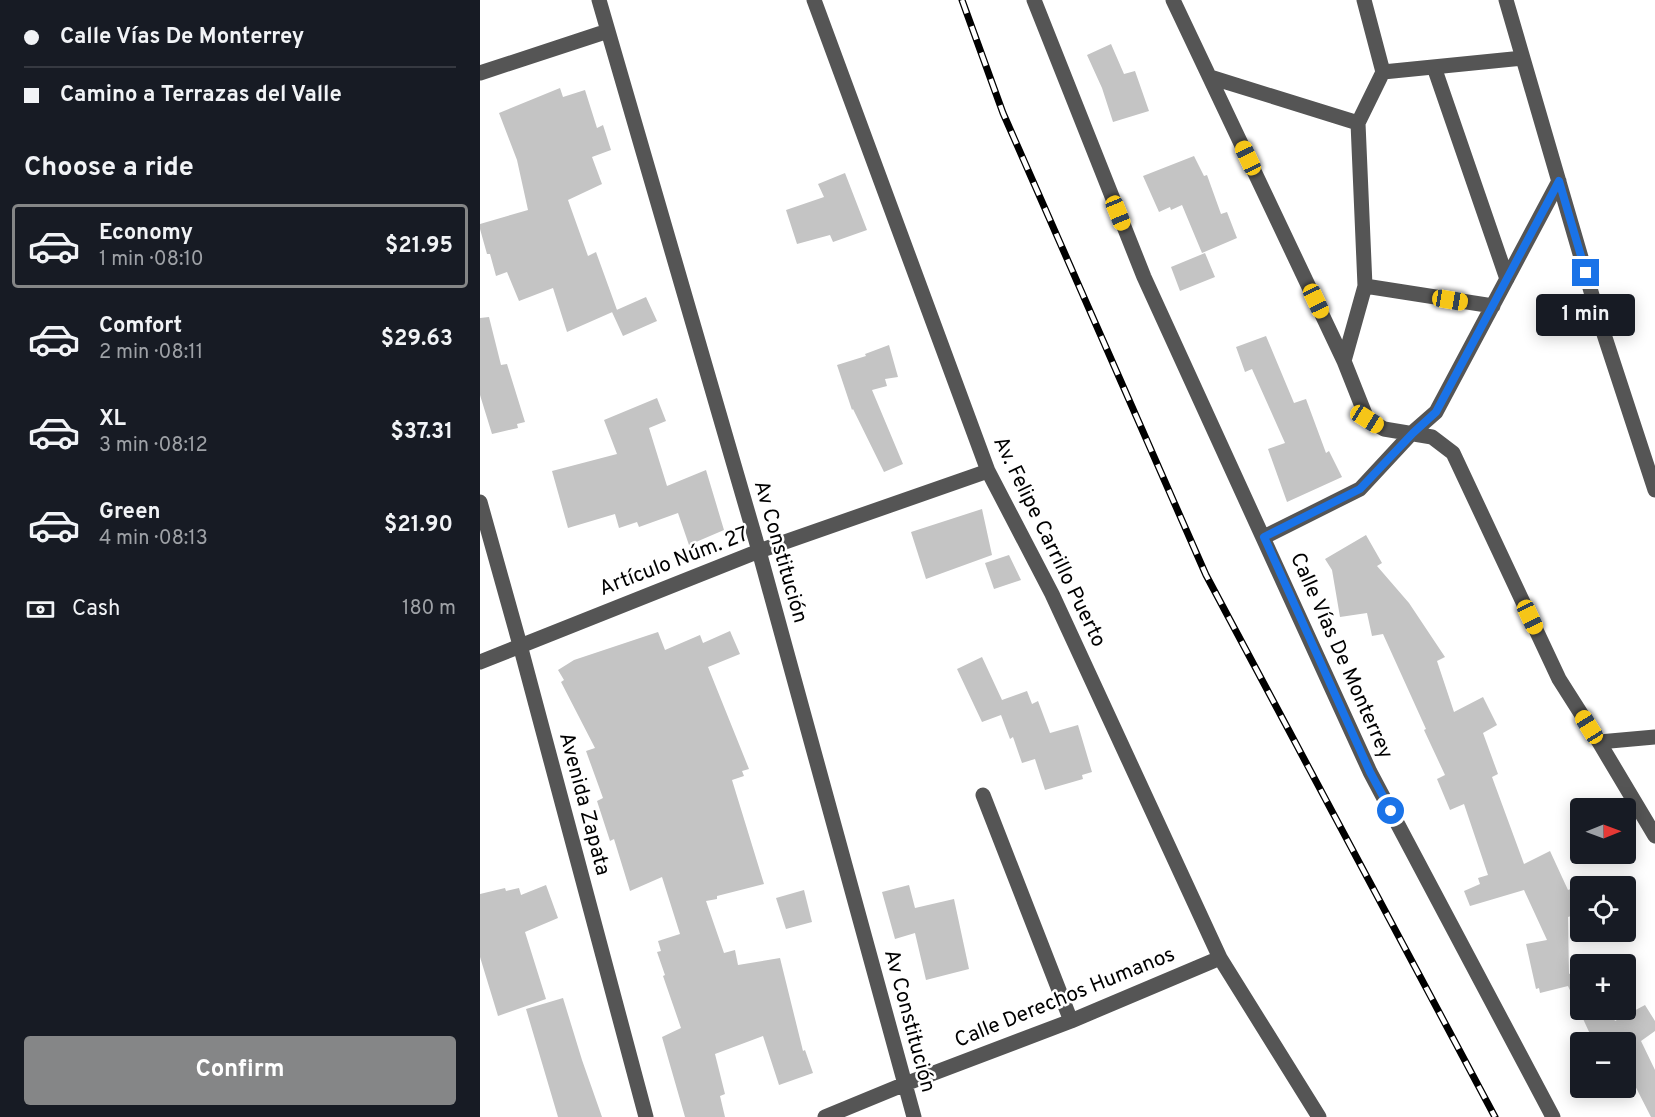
<!DOCTYPE html>
<meta charset="utf-8">
<style>
body{margin:0;font-family:Overpass,sans-serif;background:#242831;color:#f1f3f6;height:100vh;display:flex;flex-direction:column;font-size:22px;white-space:nowrap}
*{box-sizing:border-box;margin:0}
p{font-size:20px;color:#9ea1a6}
.icon{flex:none;width:33px;height:33px;fill:none;stroke:currentColor;stroke-width:2;stroke-linecap:round;stroke-linejoin:round}
.map{position:relative;flex:1;overflow:hidden}
.sheet{display:flex;flex-direction:column;background:#171b24;width:480px}
.sheet>*{flex:none}
.hud{display:grid;align-content:center;height:132px;padding:0 24px;background:#171b24}
.needle{width:39px;rotate:89deg}
.fabs{position:absolute;left:1090px;top:798px;display:grid;gap:12px}
.fabs a{display:grid;place-items:center;width:66px;height:66px;border-radius:6px;background:#171b24;box-shadow:0 3px 15px #0003;font-size:30px}
.end{position:absolute;width:27px;height:27px;margin:-14px;border:8px solid #1a73e8;background:#fff;box-shadow:0 0 0 3px #fff}
.from{border-radius:50%}
.bubble{position:absolute;height:42px;border-radius:6px;background:#171b24;box-shadow:0 3px 15px #0003;font-size:20px;font-weight:700;line-height:42px;text-align:center}
.car{position:absolute;width:18px;height:36px;margin:-18px -9px;border-radius:8px;box-shadow:0 0 4px 2px #0007;background:linear-gradient(#f5c518 24%,#345 0 40%,#f5c518 0 76%,#345 0 86%,#f5c518 0)}
.hud b{display:flex;align-items:center;gap:21px;height:57px;font-size:22px}
.hud b+b{border-top:2px solid #363941}
.hud i{width:15px;height:15px;background:#f1f3f6}
ul{padding:0;list-style:none}
li{display:flex;align-items:center;gap:18px;height:84px;margin:0 12px 9px;padding:0 12px;border:3px solid transparent;border-radius:6px}
li div{flex:1}
li b{display:block;font-size:22px}
li em{font-style:normal;font-weight:700}
li.on{border-color:#858687}
li>.icon{width:54px;height:54px;stroke-width:1.5}
h2{padding:0 24px;font-size:27px;line-height:72px}
.pay{display:flex;align-items:center;gap:15px;height:66px;padding:0 24px;font-size:22px}
.pay p{margin-inline-start:auto}
.cta{display:flex;gap:12px;margin-top:auto;padding:12px 24px}
.cta a{flex:1;height:69px;border-radius:6px;background:#858687;color:#fff;font-size:24px;font-weight:700;line-height:69px;text-align:center}
main{display:flex;flex:1;min-height:0}
.map>svg:first-child{display:block}
.building{fill:#c4c4c4}
.lines{fill:none;stroke-linecap:round;stroke-linejoin:round}
.minor{stroke:#555;stroke-width:15}
.rail-casing{stroke:#000;stroke-width:7}
.rail{stroke:#fff;stroke-width:4.5;stroke-dasharray:14;stroke-linecap:butt}
.route{stroke:#1a73e8;stroke-width:8}
.labels{text-anchor:middle;dominant-baseline:central;stroke-width:5;stroke-linejoin:round;paint-order:stroke}
.street-label{font-size:21px;fill:#000;stroke:#fff}
</style>
<main>
<section class="sheet">
<div class="hud">
<b><i class="from"></i>Calle Vías De Monterrey</b>
<b><i></i>Camino a Terrazas del Valle</b>
</div>
<h2>Choose a ride</h2>
<ul>
<li class="on"><svg class="icon" aria-label="car" viewBox="0 0 24 24"><path d="M5 17H2v-5l4-1 3-4h7l3 4 3 1v5h-3M9 17h6M6 11h13"/><circle cx="7" cy="17" r="2"/><circle cx="17" cy="17" r="2"/></svg><div><b>Economy</b><p>1 min · 08:10</p></div><em>$21.95</em></li>
<li><svg class="icon" aria-label="car" viewBox="0 0 24 24"><path d="M5 17H2v-5l4-1 3-4h7l3 4 3 1v5h-3M9 17h6M6 11h13"/><circle cx="7" cy="17" r="2"/><circle cx="17" cy="17" r="2"/></svg><div><b>Comfort</b><p>2 min · 08:11</p></div><em>$29.63</em></li>
<li><svg class="icon" aria-label="car" viewBox="0 0 24 24"><path d="M5 17H2v-5l4-1 3-4h7l3 4 3 1v5h-3M9 17h6M6 11h13"/><circle cx="7" cy="17" r="2"/><circle cx="17" cy="17" r="2"/></svg><div><b>XL</b><p>3 min · 08:12</p></div><em>$37.31</em></li>
<li><svg class="icon" aria-label="car" viewBox="0 0 24 24"><path d="M5 17H2v-5l4-1 3-4h7l3 4 3 1v5h-3M9 17h6M6 11h13"/><circle cx="7" cy="17" r="2"/><circle cx="17" cy="17" r="2"/></svg><div><b>Green</b><p>4 min · 08:13</p></div><em>$21.90</em></li>
</ul>
<div class="pay"><svg class="icon" aria-label="cash" viewBox="0 0 24 24"><path d="M3 7h18v10H3z"/><circle cx="12" cy="12" r="2"/></svg>Cash<p>180 m</p></div>
<div class="cta"><a>Confirm</a></div>
</section>
<div class="map">
<svg width="1175" height="1117" viewBox="0 0 1175 1117">
<rect width="100%" height="100%" fill="#fff"/>
<path class="building" d="M631,44L644,74L655,71L669,111L633,122L622,88L607,55Z
M80,88L83,97L105,90L117,128L123,125L131,150L112,157L122,184L88,200L108,256L116,252L137,310L87,332L73,288L39,301L27,272L16,276L10,254H7L0,229V224L48,210L37,160L19,113Z
M714,156L724,176L727,175L741,214L747,212L757,238L722,253L702,205L691,210L690,207L679,212L663,176Z
M365,173L387,230L353,242L350,235L317,244L306,210L344,197L338,184Z
M725,253L735,277L700,291L691,267Z
M166,297L177,321L143,336L132,312Z
M9,317L21,365L27,364L45,422L37,424L38,428L12,434L0,395V318Z
M786,336L814,403L826,399L846,453L849,451L862,477L807,502L788,449L805,443L772,369L765,372L756,347Z
M409,345L418,377L405,379L407,386L392,390L423,464L404,472L373,409L372,410L357,365L386,356L385,354Z
M177,398L186,421L169,428L187,486L226,470L244,530L209,545L198,513L159,527L157,522L139,528L135,514L88,528L72,471L137,454L124,420Z
M502,509L512,555L446,579L431,532Z
M886,535L902,563L897,566L929,603L965,657L957,661L974,712L1003,697L1017,725L1003,733L1018,774L1012,777L1044,864L1070,851L1088,890L1101,885V913L1088,917L1089,974L1101,968V1010H1130L1135,1021L1165,1005L1175,1021V1031L1161,1041L1175,1070V1117H1171L1146,1068V1042H1101V1060L1093,1043L1110,1034L1088,986L1060,993L1059,988L1056,989L1046,944L1067,940L1044,890L990,906L984,891L1000,884L998,878L1008,875L984,804L970,810L957,779L965,775L944,730L946,729L903,634L892,636L887,613L860,617L852,570L845,559Z
M529,555L541,580L514,589L505,563Z
M250,631L260,654L228,667L269,769L262,771L264,776L252,780L284,884L237,896V899L226,901L244,953L255,950L258,965L300,958L323,1051L325,1050L333,1073L299,1085L283,1036L235,1054L245,1094L240,1096L245,1117H205L182,1037L201,1028L183,976L185,975L177,952L181,951L178,941L200,934L182,877L150,891L134,839L130,841L117,801L123,798L106,751L115,748L81,682L84,680L78,670L94,660L178,632L185,650L220,635L223,643Z
M502,657L522,700L547,691L552,704L558,701L570,733L598,725L612,772L602,775L603,779L565,790L555,759L542,763L533,737L530,739L521,715L502,722L477,669Z
M66,885L78,918L45,932L66,999L18,1016L0,957V894L25,888L26,891L39,888L41,895Z
M429,885L435,908L474,899L489,969L446,980L435,933L415,939L402,892Z
M324,890L332,922L306,929L296,898Z
M83,998L102,1060L122,1117H78L46,1009Z"/>
<g class="lines">
<path class="minor" d="M119,0L279,551L434,1117
M334,0L508,471L572,594L740,958L839,1117
M554,0L664,277L890,772L1073,1117
M693,0L864,361L887,419L904,429L952,437L973,453L1079,679L1119,742L1175,737
M884,0L903,72
M1026,0L1119,319L1175,490
M954,67L1027,279
M0,73L128,31
M730,77L878,123
M885,286L1013,306
M864,361L885,286L878,123L903,72L1043,58
M0,502L40,645L166,1117
M784,537L880,489L932,433L956,412L1079,181
M0,662L279,551L508,471
M1119,742L1175,836
M503,795L591,1021
M345,1117L425,1084L591,1021L740,958"/>
<defs>
<path id="rail" d="M482,0L523,113L726,575L1015,1117"/>
</defs>
<use href="#rail" class="rail-casing"/>
<use href="#rail" class="rail"/>
</g>
<g class="lines">
<path class="route" d="M911,811L890,772L784,537L880,489L933,433L956,412L1079,181L1106,273"/>
</g>
<g class="labels">
<g class="street-label">
<text transform="translate(569 542) rotate(64)">Av. Felipe Carrillo Puerto</text>
<text transform="translate(300 552) rotate(74)">Av Constitución</text>
<text transform="translate(194 562) rotate(-21)">Artículo Núm. 27</text>
<text transform="translate(861 656) rotate(66)">Calle Vías De Monterrey</text>
<text transform="translate(104 804) rotate(75)">Avenida Zapata</text>
<text transform="translate(585 998) rotate(-22)">Calle Derechos Humanos</text>
<text transform="translate(429 1021) rotate(75)">Av Constitución</text>
</g>
</g>
</svg>
<div class="fabs">
<a><svg class="needle" viewBox="-14 -14 28 28"><path d="M0-13l5 13h-10z" fill="#e53935"/><path d="M0 13l5-13h-10z" fill="#9ea1a6"/></svg></a>
<a><svg class="icon" aria-label="locate" viewBox="0 0 24 24"><circle cx="12" cy="12" r="6"/><path d="M12 2v4M12 18v4M2 12h4M18 12h4"/></svg></a>
<a>+</a>
<a>−</a>
</div>
<i class="end from" style="left:911px;top:811px"></i>
<i class="end" style="left:1106px;top:273px"></i>
<div class="bubble" style="left:1056px;top:294px;width:99px">1 min</div>
<i class="car" style="left:768px;top:158px;rotate:335deg"></i>
<i class="car" style="left:638px;top:213px;rotate:158deg"></i>
<i class="car" style="left:970px;top:300px;rotate:99deg"></i>
<i class="car" style="left:836px;top:301px;rotate:155deg"></i>
<i class="car" style="left:887px;top:419px;rotate:122deg"></i>
<i class="car" style="left:1050px;top:617px;rotate:155deg"></i>
<i class="car" style="left:1109px;top:727px;rotate:328deg"></i>
</div>
</main>
